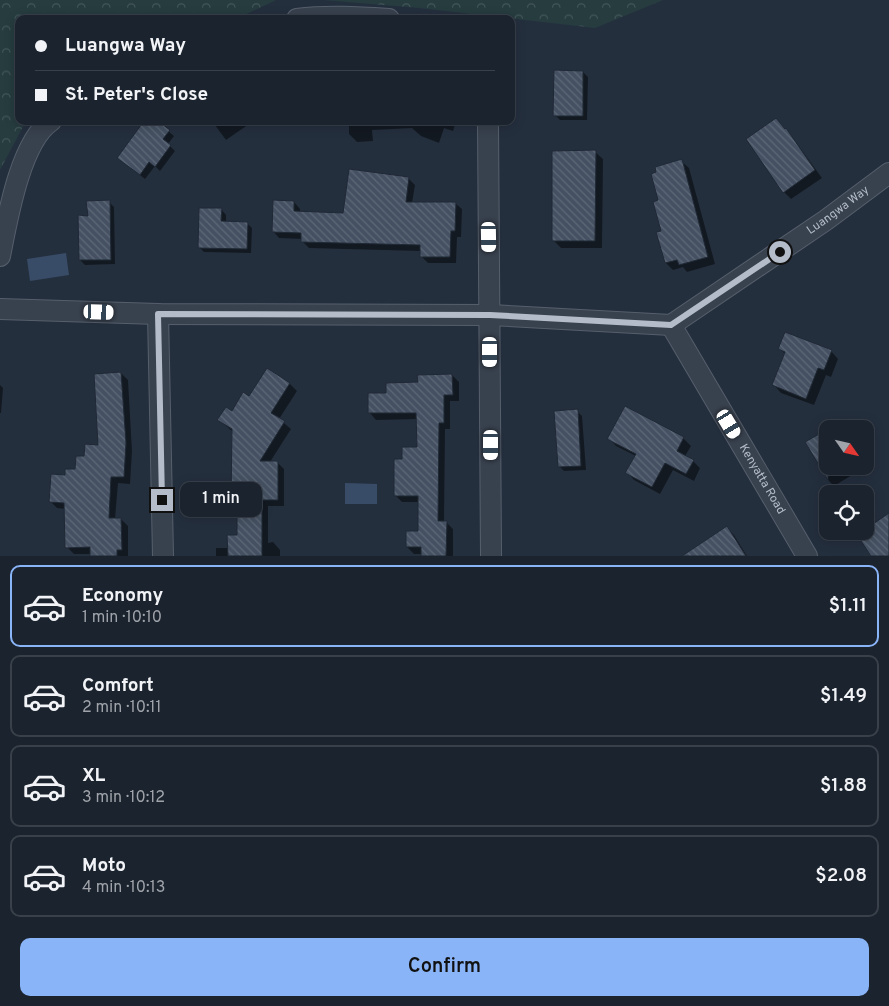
<!DOCTYPE html>
<meta charset="utf-8">
<style>
body{margin:0;font-family:Overpass,sans-serif;background:#242b36;color:#f1f3f6;height:100vh;display:flex;flex-direction:column;font-size:19px;white-space:nowrap}
*{box-sizing:border-box;margin:0}
p{font-size:16px;color:#a0a4aa}
.icon{flex:none;width:28px;height:28px;fill:none;stroke:currentColor;stroke-width:2;stroke-linecap:round;stroke-linejoin:round}
.map{position:relative;height:556px;overflow:hidden}
.drawer{display:flex;flex-direction:column;background:#1b232e;flex:1}
.drawer>*{flex:none}
.guide{position:absolute;left:15px;top:15px;width:500px;height:110px;border-radius:10px;box-shadow:0 2px 12px #0003,0 0 0 1px #39404a;display:grid;align-content:center;height:110px;padding:0 20px;background:#1b232e}
.needle{width:32px;rotate:124deg}
.fabs{position:absolute;left:819px;top:420px;display:grid;gap:10px}
.fabs a{display:grid;place-items:center;width:55px;height:55px;border-radius:10px;background:#1b232e;box-shadow:0 2px 12px #0003,0 0 0 1px #39404a;font-size:25px}
.end{position:absolute;width:22px;height:22px;margin:-11px;border:6px solid #b4bcc9;background:#111;box-shadow:0 0 0 2px #111}
.from{border-radius:50%}
.bubble{position:absolute;height:35px;border-radius:10px;background:#1b232e;box-shadow:0 2px 12px #0003,0 0 0 1px #39404a;font-size:16px;font-weight:600;line-height:35px;text-align:center}
.car{position:absolute;width:15px;height:30px;margin:-15px -8px;border-radius:6px;box-shadow:0 0 4px 1px #0007;background:linear-gradient(#fff 24%,#345 0 40%,#fff 0 76%,#345 0 86%,#fff 0)}
.guide b{display:flex;align-items:center;gap:18px;height:48px;font-size:19px}
.guide b+b{border-top:1px solid #39404a}
.guide i{width:12px;height:12px;background:#f1f3f6}
ul{padding:9px 0 0;list-style:none}
li{display:flex;align-items:center;gap:15px;height:82px;margin:0 10px 8px;padding:0 10px;border:2px solid #39404a;border-radius:10px}
li div{flex:1}
li b{display:block;font-size:19px}
li em{font-style:normal;font-weight:600}
li.current{border-color:#8ab4f8}
li>.icon{width:45px;height:45px;stroke-width:1.5}
.action{display:flex;gap:10px;margin-top:auto;padding:10px 20px}
.action a{flex:1;height:58px;border-radius:10px;background:#8ab4f8;color:#111;font-size:20px;font-weight:600;line-height:58px;text-align:center}
.map>svg:first-child{display:block}
.park{fill:url(#park-crowns)}
.water{fill:#394c67}
.shadow{fill:#0007}
.building{fill:url(#building-back-hatch);stroke:#1f2835}
.lines{fill:none;stroke-linecap:round;stroke-linejoin:round}
.minor-casing{stroke:#565f6c;stroke-width:22}
.minor{stroke:#38414e;stroke-width:20}
.route{stroke:#b4bcc9;stroke-width:6}
.labels{text-anchor:middle;dominant-baseline:central;stroke-width:5;stroke-linejoin:round;paint-order:stroke}
.street-label{font-size:12px;fill:#b4bcc9;stroke:#1d2633}
</style>
<div class="map">
<svg width="889" height="556" viewBox="0 0 889 556">
<defs>
<pattern id="park-crowns" width="20" height="18" patternUnits="userSpaceOnUse" patternTransform="scale(1.25)"><rect width="20" height="18" fill="#263c3f"/><path d="M2 6a3 3 0 1 1 6 0M12 15a3 3 0 1 1 6 0" fill="none" stroke="#435659"/></pattern>
<pattern id="building-back-hatch" width="6" height="6" patternUnits="userSpaceOnUse" patternTransform="scale(1.25)"><rect width="6" height="6" fill="#455162"/><path d="M-1 5l2 2M0 0l6 6M5-1l2 2" fill="none" stroke="#5d6877"/></pattern>
</defs>
<rect width="100%" height="100%" fill="#242f3e"/>
<path class="park" d="M0,0H276L236,19H19V121H26L0,170Z
M324,0H663L595,28L419,8Z"/>
<path class="water" d="M66,253L69,275L30,281L27,259Z
M345,483L377,484V504H345Z"/>
<path class="shadow" d="M583,72L588,77L587,120H560L555,115Z
M776,119L793,138L822,178L791,199L784,192Z
M156,121L174,136L168,144L175,151L160,171L155,166L145,179L118,158Z
M212,121H252V122L226,140Z
M349,121H456L453,131L444,128L439,143L421,136L412,128L372,130L373,141L357,142L349,134Z
M595,152L603,159L602,248H561L553,240Z
M681,161L689,168L715,264L687,272L683,267L673,270L666,263L659,201L658,173Z
M408,178L415,185L412,203H455L462,209L461,237H457L456,263H428L421,256V251L309,248L302,241L303,239L279,238L273,231L294,202L300,209V213L345,214Z
M109,202L114,207L115,264L85,265L80,260L89,217Z
M221,209L226,215V222L247,223L252,228L251,253L204,252L199,247Z
M780,349L831,351L838,359L831,377L826,375L814,405L781,393L774,385L786,355Z
M267,370L290,384L297,391L279,419L291,429L270,462H277L284,469V506H268V543L273,542L280,550V556H216V548H229L238,536V505L232,499L233,432L219,420L232,412L250,398Z
M121,373L128,380L132,451L130,484L118,483L115,519H121L128,526V556H91V554H74L67,547L66,509L57,508L50,501L66,476L76,471L86,458L100,446Z
M452,375L459,382V401H450V429H445L444,522H446L453,529V556H422V554H414L407,547L420,532L419,502H402L395,495L403,460L418,448V419L376,420L370,413L387,394L419,384Z
M0,385L3,388L1,413H0Z
M577,411L582,416L586,470L564,471L559,466Z
M609,438H683L691,446L685,456L693,461L700,468L694,481L673,470L660,494L634,480L627,472L636,456L616,446Z
M807,442L828,466H860L862,469L834,486L829,481Z
M727,528L734,535L747,556H703Z"/>
<path class="building" d="M554,70L583,71V116H553Z
M776,118L785,129L786,128L815,170L783,193L746,139Z
M144,121H158L170,130L163,139L171,145L155,167L149,162L140,175L117,158Z
M596,150L595,241H552V151Z
M682,159L708,257L679,265L677,260L665,263L656,232L661,231L653,202L658,200L651,174L656,172L655,167Z
M349,169L409,177L406,202H456L455,231H451L450,257H420V245L301,242V233L272,232L273,200L294,201V211L343,213Z
M110,200L111,260H79L78,215L88,216L86,201Z
M199,208H222L221,221L248,222L247,249L198,248Z
M785,332L832,350L824,370L818,368L806,399L772,385L785,352L778,349Z
M267,368L290,383L271,413L285,421L260,461H278V500H262V556H228L227,535H237V500H231L232,429L217,420L226,407L232,411L243,392L249,396Z
M121,372L126,443L124,477H111L109,518H121L122,550H117V556H90V547L65,548L64,503L49,502L51,474L65,475V469H75L76,456H84L85,444L98,445L94,374Z
M452,374L453,395H444V423H439L438,521H447L446,556H421V547H406V531H418V496H394V459H402V447H417L416,413H368V393H386V383L418,382L417,375Z
M625,406L684,437L677,451L694,460L686,474L665,463L652,487L625,473L636,454L607,439Z
M578,409L581,466L558,467L554,411Z
M828,429V480L805,442Z
M889,513V556H871L857,535Z
M727,526L746,556H682Z"/>
<g class="lines">
<defs>
<g id="minor">
<path d="M297,19C327,15 358,17 389,19"/>
<path d="M488,121L491,556"/>
<path d="M0,256C7,221 20,142 51,121"/>
<path id="s1" d="M0,309L158,314L490,315L671,325L826,220L889,173"/>
<path d="M158,314L163,556"/>
<path id="s2" d="M671,325L807,556"/>
</g>
</defs>
<use href="#minor" class="minor-casing"/>
<use href="#minor" class="minor"/>
</g>
<g class="lines">
<path class="route" d="M162,500L158,314L490,315L671,325L780,252"/>
</g>
<g class="labels">
<g class="street-label">
<text stroke="none"><textPath href="#s1" startOffset="874">Luangwa Way</textPath></text>
<text stroke="none"><textPath href="#s2" startOffset="179">Kenyatta Road</textPath></text>
</g>
</g>
</svg>
<div class="fabs">
<a><svg class="needle" viewBox="-14 -14 28 28"><path d="M0-13l5 13h-10z" fill="#e53935"/><path d="M0 13l5-13h-10z" fill="#a0a4aa"/></svg></a>
<a><svg class="icon" aria-label="locate" viewBox="0 0 24 24"><circle cx="12" cy="12" r="6"/><path d="M12 2v4M12 18v4M2 12h4M18 12h4"/></svg></a>
</div>
<i class="end from" style="left:780px;top:252px"></i>
<i class="end" style="left:162px;top:500px"></i>
<div class="bubble" style="left:180px;top:482px;width:82px">1 min</div>
<i class="car" style="left:489px;top:237px;rotate:179deg"></i>
<i class="car" style="left:99px;top:312px;rotate:92deg"></i>
<i class="car" style="left:490px;top:352px;rotate:180deg"></i>
<i class="car" style="left:729px;top:424px;rotate:149deg"></i>
<i class="car" style="left:491px;top:445px;rotate:180deg"></i>
<div class="guide">
<b><i class="from"></i>Luangwa Way</b>
<b><i></i>St. Peter's Close</b>
</div>
</div>
<section class="drawer">
<ul>
<li class="current"><svg class="icon" aria-label="car" viewBox="0 0 24 24"><path d="M5 17H2v-5l4-1 3-4h7l3 4 3 1v5h-3M9 17h6M6 11h13"/><circle cx="7" cy="17" r="2"/><circle cx="17" cy="17" r="2"/></svg><div><b>Economy</b><p>1 min · 10:10</p></div><em>$1.11</em></li>
<li><svg class="icon" aria-label="car" viewBox="0 0 24 24"><path d="M5 17H2v-5l4-1 3-4h7l3 4 3 1v5h-3M9 17h6M6 11h13"/><circle cx="7" cy="17" r="2"/><circle cx="17" cy="17" r="2"/></svg><div><b>Comfort</b><p>2 min · 10:11</p></div><em>$1.49</em></li>
<li><svg class="icon" aria-label="car" viewBox="0 0 24 24"><path d="M5 17H2v-5l4-1 3-4h7l3 4 3 1v5h-3M9 17h6M6 11h13"/><circle cx="7" cy="17" r="2"/><circle cx="17" cy="17" r="2"/></svg><div><b>XL</b><p>3 min · 10:12</p></div><em>$1.88</em></li>
<li><svg class="icon" aria-label="car" viewBox="0 0 24 24"><path d="M5 17H2v-5l4-1 3-4h7l3 4 3 1v5h-3M9 17h6M6 11h13"/><circle cx="7" cy="17" r="2"/><circle cx="17" cy="17" r="2"/></svg><div><b>Moto</b><p>4 min · 10:13</p></div><em>$2.08</em></li>
</ul>
<div class="action"><a>Confirm</a></div>
</section>
